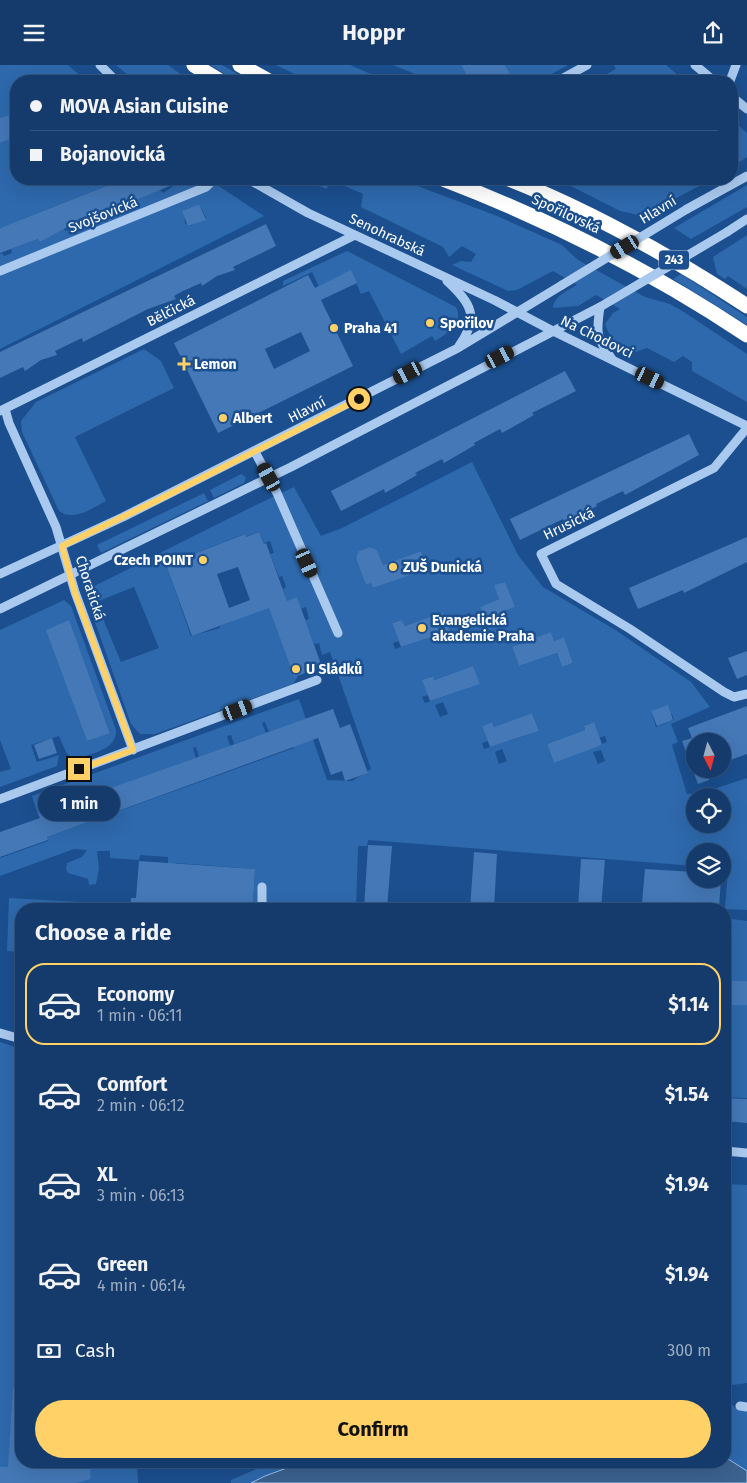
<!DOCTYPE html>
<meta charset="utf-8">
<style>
body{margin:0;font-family:"Fira Sans",sans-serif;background:#1d4271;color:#f1f3f6;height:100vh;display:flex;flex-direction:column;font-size:19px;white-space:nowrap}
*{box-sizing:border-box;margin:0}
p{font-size:16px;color:#9dadc1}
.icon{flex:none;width:28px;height:28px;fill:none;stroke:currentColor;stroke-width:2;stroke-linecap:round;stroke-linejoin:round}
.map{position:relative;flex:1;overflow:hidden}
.panel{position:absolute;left:15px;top:838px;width:716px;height:565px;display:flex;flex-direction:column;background:#143b6b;border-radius:20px;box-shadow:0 5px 20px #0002,0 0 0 1px #33557e}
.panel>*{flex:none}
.banner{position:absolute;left:10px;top:10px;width:728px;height:110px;border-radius:20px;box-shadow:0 5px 20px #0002,0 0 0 1px #33557e;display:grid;align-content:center;height:110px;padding:0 20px;background:#143b6b}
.needle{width:32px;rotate:174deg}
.buttons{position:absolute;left:686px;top:668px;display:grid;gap:10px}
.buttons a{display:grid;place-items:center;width:45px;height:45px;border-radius:50%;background:#143b6b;box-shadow:0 5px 20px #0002,0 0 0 1px #33557e;font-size:25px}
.end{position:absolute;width:22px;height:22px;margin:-11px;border:6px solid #ffd166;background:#111;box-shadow:0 0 0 2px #111}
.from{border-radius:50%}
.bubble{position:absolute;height:35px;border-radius:18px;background:#143b6b;box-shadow:0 5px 20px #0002,0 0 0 1px #33557e;font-size:16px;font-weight:700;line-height:35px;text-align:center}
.car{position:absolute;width:15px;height:30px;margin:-15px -8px;border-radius:6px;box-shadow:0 0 4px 1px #0007;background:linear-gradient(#222 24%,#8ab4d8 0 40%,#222 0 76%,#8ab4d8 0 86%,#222 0)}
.banner b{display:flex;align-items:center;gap:18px;height:48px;font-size:19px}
.banner b+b{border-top:1px solid #33557e}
.banner i{width:12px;height:12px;background:#f1f3f6}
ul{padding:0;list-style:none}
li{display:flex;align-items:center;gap:15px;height:82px;margin:0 10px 8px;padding:0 10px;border:2px solid transparent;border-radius:20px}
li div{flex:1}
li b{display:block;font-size:19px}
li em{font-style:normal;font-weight:700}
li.current{border-color:#ffd166}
li>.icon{width:45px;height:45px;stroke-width:1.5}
h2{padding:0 20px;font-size:22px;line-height:60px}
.pay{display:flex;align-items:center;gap:12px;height:55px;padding:0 20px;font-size:19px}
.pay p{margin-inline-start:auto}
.primary-button{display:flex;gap:10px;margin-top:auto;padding:10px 20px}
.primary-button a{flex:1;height:58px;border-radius:30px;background:#ffd166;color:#111;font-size:20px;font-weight:700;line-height:58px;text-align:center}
header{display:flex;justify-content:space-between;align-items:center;height:65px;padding:0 20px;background:#143b6b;font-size:22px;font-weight:700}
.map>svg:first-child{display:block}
.green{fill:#2e69ad;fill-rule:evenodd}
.water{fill:#3c6290;stroke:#9cc4f0}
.building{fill:#4478b7;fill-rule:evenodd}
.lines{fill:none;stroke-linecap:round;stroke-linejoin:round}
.minor{stroke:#a9c9ee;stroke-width:9}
.highway{stroke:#fff;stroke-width:15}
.minor-bridge{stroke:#a9c9ee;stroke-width:9}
.route{stroke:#ffd166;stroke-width:6}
.poi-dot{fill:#ffd166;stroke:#1b4f8f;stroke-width:2}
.labels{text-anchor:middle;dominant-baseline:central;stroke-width:5;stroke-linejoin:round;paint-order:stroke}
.shield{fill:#1b4f8f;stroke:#bbcadd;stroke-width:1}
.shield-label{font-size:12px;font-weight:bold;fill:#fff}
.street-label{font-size:14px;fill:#fff;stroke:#1b4f8f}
.poi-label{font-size:14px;font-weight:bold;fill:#fff;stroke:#1b4f8f;text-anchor:start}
</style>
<header><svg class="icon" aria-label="menu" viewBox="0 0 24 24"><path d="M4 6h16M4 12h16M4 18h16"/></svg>Hoppr<svg class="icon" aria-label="share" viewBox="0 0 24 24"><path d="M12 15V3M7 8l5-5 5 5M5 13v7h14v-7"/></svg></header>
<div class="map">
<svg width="747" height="1418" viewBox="0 0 747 1418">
<rect width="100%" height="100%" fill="#1b4f8f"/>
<path class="green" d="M0,0H68L86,16H16V48L0,53Z
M116,0H168L190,16H135Z
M210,0H222L250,16H236Z
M276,0H350L387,16H309Z
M393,0H461L470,16H432Z
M505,0H568L539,16H498L510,8Z
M614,0H666L685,16H594L616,4Z
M731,54L747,68V92L731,103Z
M8,75L10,79L16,76V114H124L0,163V78Z
M176,114H208L264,151L0,284V189L2,188L4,191L12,188L11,184L38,174L40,177L47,173L46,171L64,163L65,166L73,164V159L99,149L102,152L134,139L133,135L160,125L163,128L178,118ZM199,139L206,153L190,161L185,158L184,145Z
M304,114H399L497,151L562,180L578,195L645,232L670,239L684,247L747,289V337L692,306V297L683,291L674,297L647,283L636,287L612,276L605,259L613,248L620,244L596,230L578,241L553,243C554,231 567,226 577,220L553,206L517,225L508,226L452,200L461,196L471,197L476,189L462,181L449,192L443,182L361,142L363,129L333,116L326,124Z
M557,114H712L643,151L620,146Z
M747,120V142L691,174L674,163Z
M747,170V224L728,211L725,214L717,209L713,192Z
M347,186L456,242C464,259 448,268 435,276L432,271L401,289L369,226L361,229L351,206L325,218L324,233L312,207L283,221V216Z
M681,209L747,252V260L673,214Z
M144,284L161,296L174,323L75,372L106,436C92,443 74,457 59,446L22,367L21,356L36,337Z
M472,397L518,490L543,522L617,566L691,617L710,642L671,659L678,677L672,680L687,729L702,728L747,713V845L725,844L728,804L723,803L722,786H695V801L368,775L367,781H358L356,844H247V840H253L255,804L176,798L175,804H168V792L140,790L139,795L110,793V786H97L99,804L96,819L89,820L88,814L68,808L66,804L67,798L82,792L87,785L74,784L0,811V793L48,776L47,772L294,683L286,661L269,667L265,657L262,658L266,668L234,679L231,670L227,671L230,681L199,692L196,682L193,683L196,693L94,730L90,720L87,722L90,731L59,742L55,733L52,734L55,744L38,750L32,731L299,634L327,715L352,716L371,704L330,587L322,590L319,578L314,579L305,555L309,554L306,542L301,544L297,532L287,536L283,524L286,522L282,511L279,512L270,489L274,488L270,476L264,478L259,467L245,472L244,469L166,500L191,571L220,563V561L269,542L294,612L298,611L293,619L155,669H140L131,659L84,526C154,492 223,455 294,422L321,471L342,463ZM370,482L377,485L383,500L421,486L427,504L373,523L371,518L366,520L359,486ZM505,517L514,542L504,546L507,554L487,561L480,542L499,534L495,520ZM134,522L159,583L121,597L96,537ZM443,547L450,566L395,584L393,578L399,576L392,558L402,555L405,561ZM551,568L554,576L564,572L573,598L562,602L557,588L519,601L512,582ZM473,601L479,619L425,638L422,632L428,630L423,615L432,611L434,615ZM443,637L448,649L440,652L435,640ZM651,646L672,649L674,655L656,662ZM532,648L539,666L484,684L482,678L488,676L482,661L492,657L494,662ZM594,657L599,673L605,671L607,677L554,698L547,679L585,665L584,661ZM502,684L507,696L499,699L495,687ZM601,685L605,696L598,699L593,687ZM695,731H722V759H695Z
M241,409L246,412L244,418L214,433L210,425Z
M204,428L208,436L101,488L97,480Z
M64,535L71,541L116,665C117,685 91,689 75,694H72L66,687L59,671L31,680L37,697L59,690L57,701L0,722V707L11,704L0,675V565ZM75,573L110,667L87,676L57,593Z
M9,833L97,838V844H21V887L7,886Z
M725,853L747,856V916L725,915Z
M725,940H747V1033L725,1032Z
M0,977L21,984V1396H137L138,1418H0Z
M725,1119L747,1120V1318L725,1321Z
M725,1331L735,1343L747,1344V1406L725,1392Z
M275,1396H306L265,1411L251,1418H231V1415Z"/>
<path class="water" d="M725,1392L747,1406V1418H251L265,1411L306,1396H725Z"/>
<path class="building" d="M461,0H505L510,8L496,16H470Z
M16,48V94L8,75L0,78V53Z
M124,114H187L133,136L135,139L101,152L99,149L71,160L40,177L38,174L0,188V163Z
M199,139L206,155L188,161L182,146Z
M266,159L276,181L233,202L235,205L217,211L202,221L201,218L183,226L174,231L176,234L148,244L83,277L82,273L55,286L57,290L41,295L25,306L23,302L0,313V287Z
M351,205L357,218L321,235L353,301L218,368L174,278L308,210L315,223ZM301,267L310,286L274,304L265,284Z
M565,306L576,326L532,348L534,350L502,368L500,364L474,378L475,380L444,398L442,394L415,408L417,410L385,428L384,424L341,446L331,426Z
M689,369L699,390L625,430L623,426L596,439L597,441L565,458L563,454L520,475L510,454Z
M259,467L264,479L266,478L287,536L297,532L322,602L294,612L269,543L192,571L166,500L245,469L246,472ZM238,502L250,535L229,543L217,509Z
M747,472V497L684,528L683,525L638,544L629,523Z
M370,482L377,485L383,500L421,486L428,504L373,523L371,518L366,520L356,493L359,486Z
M505,517L515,542L504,546L507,554L487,561L480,542L499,534L494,520Z
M443,547L450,566L401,582L392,558L402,555L405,561Z
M69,555L110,668L87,676L46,565Z
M551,567L554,576L564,572L573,598L562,602L557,588L519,601L512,582Z
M747,586V610L737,614L728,593Z
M473,601L480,619L430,636L422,615L433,611L434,615Z
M668,640L673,655L657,661L651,646Z
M747,641V689L722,698V676H695V704H705L709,715L698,719L682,676L692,673L688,663Z
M333,644L340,663L350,659L368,708L345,716L342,706L331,710L318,673L47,772L48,775L0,792V767L40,753L38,749Z
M532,648L539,666L490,682L482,661L492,657L494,662Z
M594,657L602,679L599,681L554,698L547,679L585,665L584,661Z
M52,673L57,688L39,694L34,680Z
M368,780L392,781L387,844H364Z
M474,787L497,789L494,844H470Z
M581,794L605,795L601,844H578Z
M139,796L255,804L253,840L247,841V844H130L131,833H136Z
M645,804L695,807V814H721L719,843L642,838Z
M725,915L747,916V940H725Z
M725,1033L747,1034V1058L725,1056Z
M13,1323H21V1396H91L90,1414L76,1418H0V1402H8Z"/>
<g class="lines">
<path class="minor" d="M100,0L116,16
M695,0L714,16
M558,16L587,0
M730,16L736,0
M731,31L747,44
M248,114L308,148L494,235L551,265L747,361
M687,144L747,111
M727,167L747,154
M0,206L206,122L214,114
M447,216C471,238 480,252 459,281
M600,242C596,268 596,273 612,294
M5,344L9,358L56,462L75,527L133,685
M0,346L355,170
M747,363L714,403L541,489L556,519L630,564L724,627L734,632L747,629
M255,387L277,428L338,568
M0,509L123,452L458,283L562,220
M0,544L291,402L600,242
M0,734L317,615
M262,844V822
M0,968L21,974
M725,1086L747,1088
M740,1341L747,1342"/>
<path class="highway" d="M194,0L220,16
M240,0L269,16
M443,114C550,155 651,206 747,270
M509,114C593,147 672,192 747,241"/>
<path class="minor-bridge" d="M562,220L687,144
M600,242L727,167"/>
</g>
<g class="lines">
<path class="route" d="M79,704L133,685L75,528L62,481L156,436L359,334"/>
</g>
<g class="poi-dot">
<circle cx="430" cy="258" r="5"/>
<circle cx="334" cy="263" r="5"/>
<path d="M181.5 291.5h5v5h5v5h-5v5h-5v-5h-5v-5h5z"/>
<circle cx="223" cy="353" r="5"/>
<circle cx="203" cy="495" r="5"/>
<circle cx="393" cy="502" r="5"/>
<circle cx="422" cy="563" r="5"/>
<circle cx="296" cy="604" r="5"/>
</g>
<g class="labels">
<rect class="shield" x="659" y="185.5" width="30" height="19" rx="4"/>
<g class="shield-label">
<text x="674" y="195">243</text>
</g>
<g class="street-label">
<text transform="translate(658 145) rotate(-31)">Hlavní</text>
<text transform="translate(566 149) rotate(25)">Spořilovská</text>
<text transform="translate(103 150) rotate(-22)">Svojšovická</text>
<text transform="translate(387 170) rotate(25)">Senohrabská</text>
<text transform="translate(171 246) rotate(-27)">Bělčická</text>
<text transform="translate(597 272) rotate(26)">Na Chodovci</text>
<text transform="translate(307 345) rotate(-27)">Hlavní</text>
<text transform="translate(569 459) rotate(-26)">Hrusická</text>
<text transform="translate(90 523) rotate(72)">Choratická</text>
</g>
<g class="poi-label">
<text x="440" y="258">Spořilov</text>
<text x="344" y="263">Praha 41</text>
<text x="194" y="299">Lemon</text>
<text x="233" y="353">Albert</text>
<text x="193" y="495" text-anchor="end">Czech POINT</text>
<text x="403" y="502">ZUŠ Dunická</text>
<text x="432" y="555">Evangelická<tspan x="432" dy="16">akademie Praha</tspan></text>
<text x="306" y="604">U Sládků</text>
</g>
</g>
</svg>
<div class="buttons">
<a><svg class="needle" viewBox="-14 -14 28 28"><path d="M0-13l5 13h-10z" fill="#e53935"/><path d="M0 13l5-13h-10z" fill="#9dadc1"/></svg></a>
<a><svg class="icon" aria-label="locate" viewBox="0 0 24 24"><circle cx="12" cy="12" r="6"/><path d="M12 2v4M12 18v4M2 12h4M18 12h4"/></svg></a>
<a><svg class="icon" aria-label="layers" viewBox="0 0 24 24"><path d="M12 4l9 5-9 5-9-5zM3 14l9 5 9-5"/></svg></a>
</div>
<i class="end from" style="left:359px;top:334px"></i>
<i class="end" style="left:79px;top:704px"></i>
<div class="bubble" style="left:38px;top:721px;width:82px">1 min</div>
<i class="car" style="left:625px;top:182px;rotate:239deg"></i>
<i class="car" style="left:500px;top:292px;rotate:63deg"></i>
<i class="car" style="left:408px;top:308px;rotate:243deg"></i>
<i class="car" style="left:650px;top:313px;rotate:116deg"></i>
<i class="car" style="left:269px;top:412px;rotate:331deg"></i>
<i class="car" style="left:307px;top:498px;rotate:156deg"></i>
<i class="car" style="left:238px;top:645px;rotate:69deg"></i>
<div class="banner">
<b><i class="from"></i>MOVA Asian Cuisine</b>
<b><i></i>Bojanovická</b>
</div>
<section class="panel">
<h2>Choose a ride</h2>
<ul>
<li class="current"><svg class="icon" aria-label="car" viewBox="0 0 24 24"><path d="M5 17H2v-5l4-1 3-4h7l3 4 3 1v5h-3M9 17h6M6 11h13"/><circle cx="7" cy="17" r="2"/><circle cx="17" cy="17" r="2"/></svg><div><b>Economy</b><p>1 min · 06:11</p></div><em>$1.14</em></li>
<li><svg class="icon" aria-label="car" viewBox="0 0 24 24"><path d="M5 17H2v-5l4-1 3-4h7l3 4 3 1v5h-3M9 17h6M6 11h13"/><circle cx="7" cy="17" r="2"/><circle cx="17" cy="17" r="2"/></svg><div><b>Comfort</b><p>2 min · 06:12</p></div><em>$1.54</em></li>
<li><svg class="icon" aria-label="car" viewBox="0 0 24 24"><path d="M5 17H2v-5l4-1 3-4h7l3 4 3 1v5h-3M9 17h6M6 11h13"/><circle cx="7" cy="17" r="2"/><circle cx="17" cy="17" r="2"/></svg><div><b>XL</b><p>3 min · 06:13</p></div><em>$1.94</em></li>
<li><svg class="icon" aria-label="car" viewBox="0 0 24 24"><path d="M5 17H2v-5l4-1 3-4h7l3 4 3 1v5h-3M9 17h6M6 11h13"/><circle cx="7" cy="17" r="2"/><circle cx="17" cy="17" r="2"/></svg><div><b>Green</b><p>4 min · 06:14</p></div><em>$1.94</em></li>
</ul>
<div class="pay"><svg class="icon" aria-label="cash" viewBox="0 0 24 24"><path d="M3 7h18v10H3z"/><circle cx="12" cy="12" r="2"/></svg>Cash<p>300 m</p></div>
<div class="primary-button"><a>Confirm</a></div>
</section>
</div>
